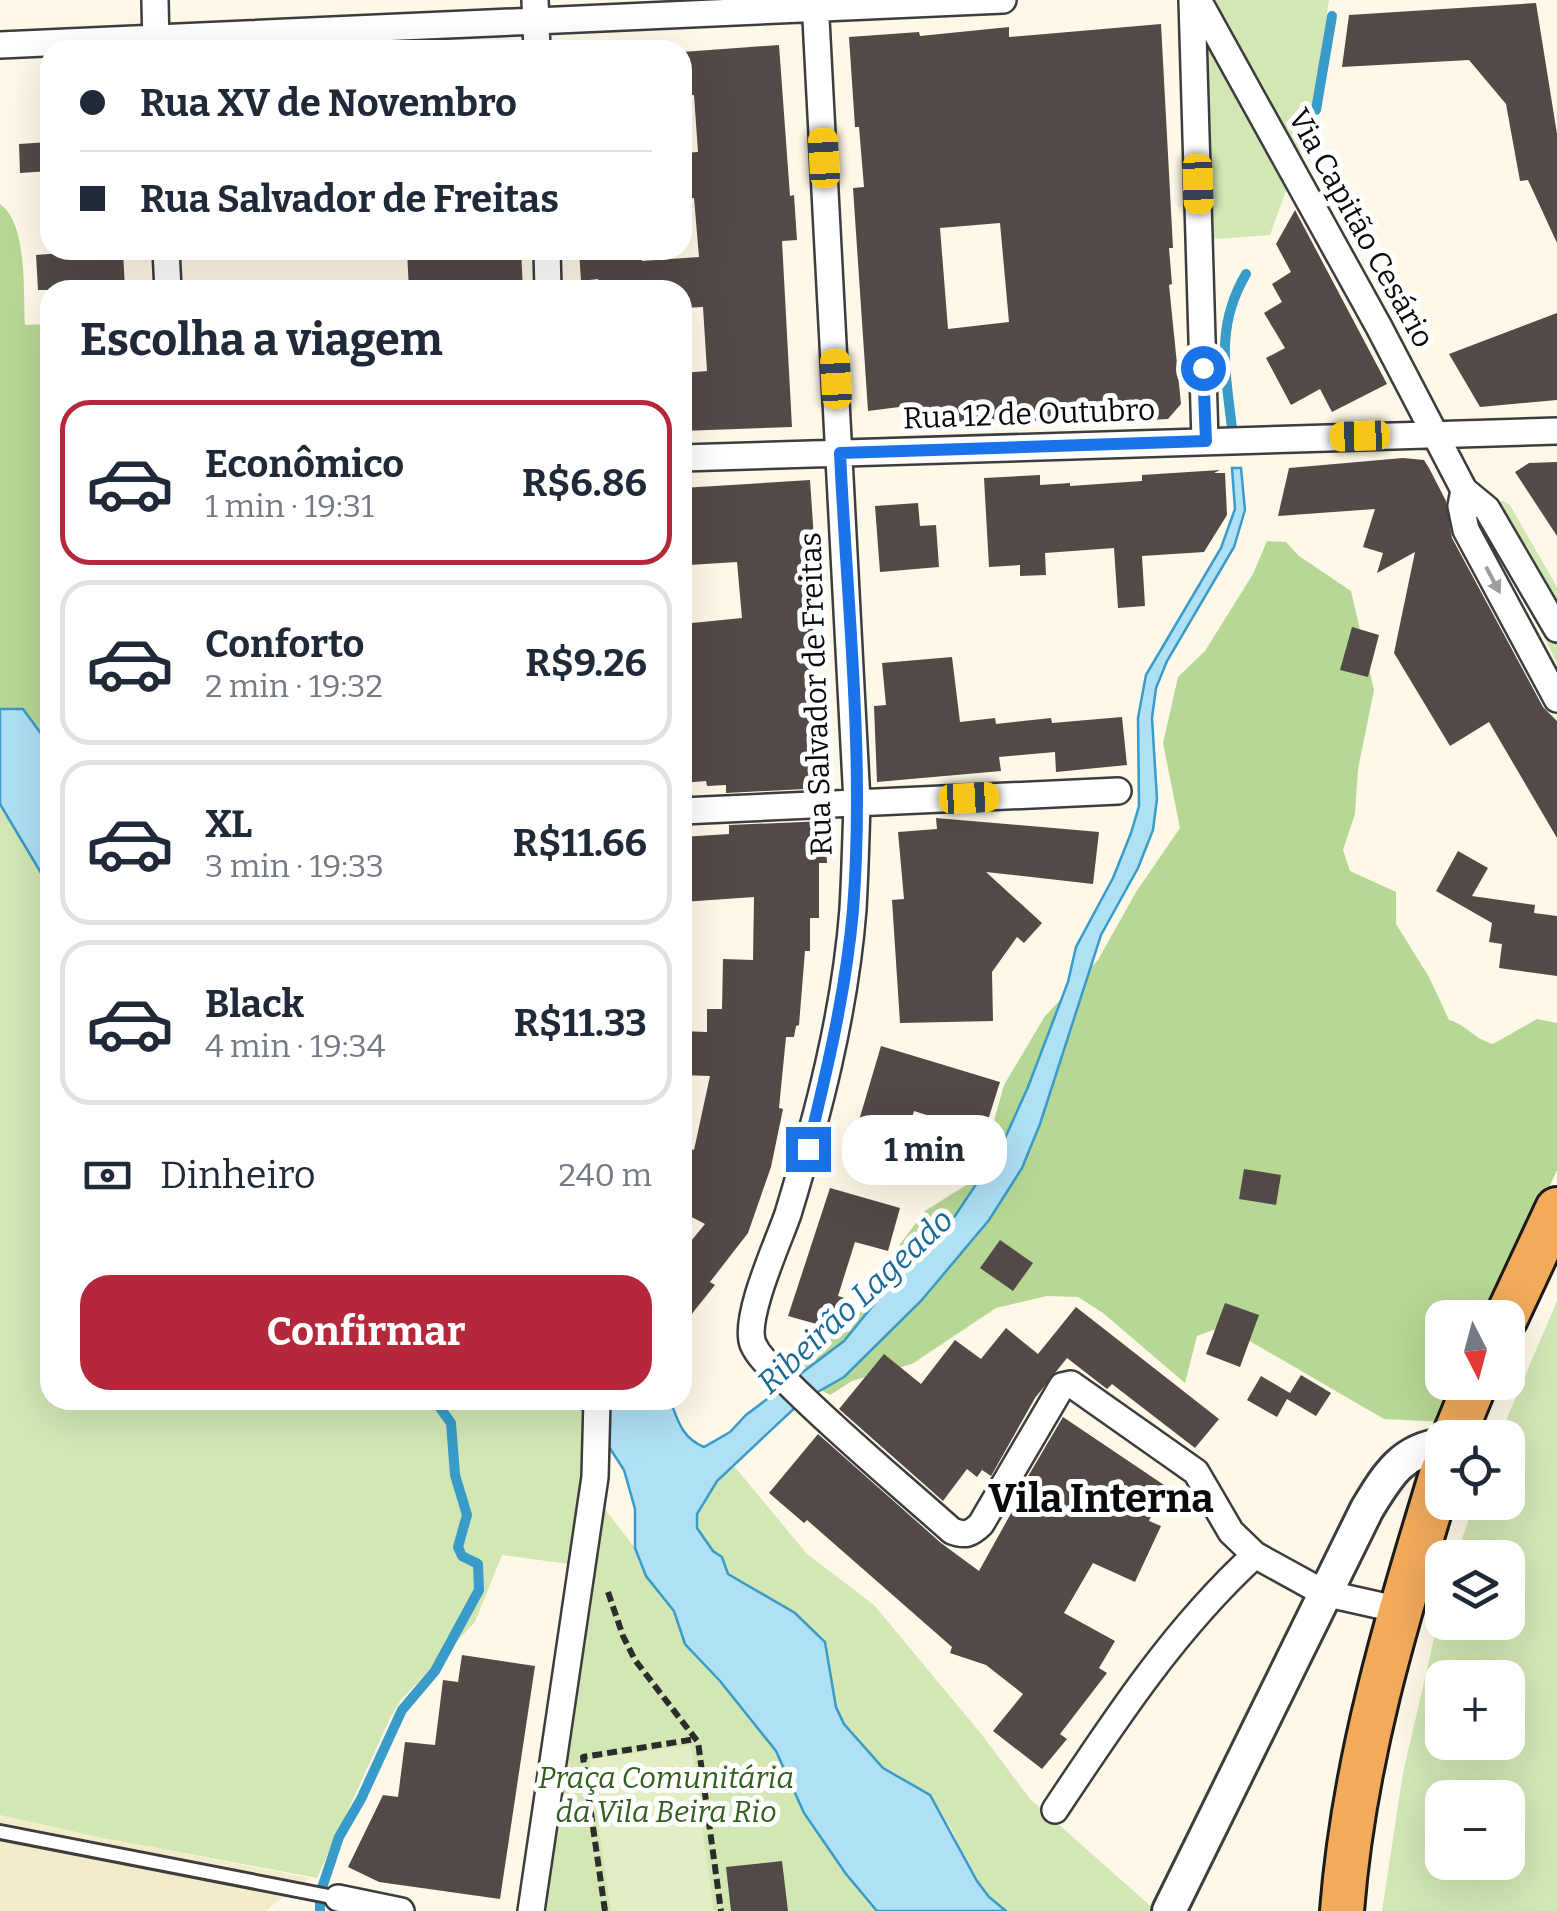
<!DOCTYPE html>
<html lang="pt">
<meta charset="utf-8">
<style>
body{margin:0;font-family:Bitter,serif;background:#f2f2f3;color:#1f2937;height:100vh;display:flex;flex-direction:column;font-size:38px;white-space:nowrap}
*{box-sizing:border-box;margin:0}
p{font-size:32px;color:#747a83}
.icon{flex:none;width:55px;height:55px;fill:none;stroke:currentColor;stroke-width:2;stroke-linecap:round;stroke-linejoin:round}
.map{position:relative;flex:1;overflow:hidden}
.drawer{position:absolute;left:40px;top:280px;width:652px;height:1130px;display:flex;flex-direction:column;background:#fff;border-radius:30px;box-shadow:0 10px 40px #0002}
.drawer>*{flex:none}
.banner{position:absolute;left:40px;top:40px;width:652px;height:220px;border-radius:30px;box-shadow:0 10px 40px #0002;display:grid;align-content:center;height:220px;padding:0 40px;background:#fff}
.needle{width:65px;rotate:174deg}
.fabs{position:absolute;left:1425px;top:1300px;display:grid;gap:20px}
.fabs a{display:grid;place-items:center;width:100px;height:100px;border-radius:20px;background:#fff;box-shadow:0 10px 40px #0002;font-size:50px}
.end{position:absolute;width:45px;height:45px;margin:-22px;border:12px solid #1a73e8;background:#fff;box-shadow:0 0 0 5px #fff}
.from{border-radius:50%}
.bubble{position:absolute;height:70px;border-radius:30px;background:#fff;box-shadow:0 10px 40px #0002;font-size:32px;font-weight:700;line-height:70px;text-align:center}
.car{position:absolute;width:30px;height:60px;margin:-30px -15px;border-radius:12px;box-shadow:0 0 8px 2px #0007;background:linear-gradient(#f5c518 24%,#345 0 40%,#f5c518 0 76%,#345 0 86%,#f5c518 0)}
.banner b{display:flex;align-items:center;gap:35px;height:95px;font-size:38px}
.banner b+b{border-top:2px solid #e0e1e3}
.banner i{width:25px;height:25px;background:#1f2937}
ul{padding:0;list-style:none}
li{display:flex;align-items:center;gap:30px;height:165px;margin:0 20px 15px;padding:0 20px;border:5px solid #e0e1e3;border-radius:30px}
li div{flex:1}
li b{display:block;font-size:38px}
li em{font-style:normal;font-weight:700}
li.on{border-color:#b5273a}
li>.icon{width:90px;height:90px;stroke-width:1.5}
h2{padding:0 40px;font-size:45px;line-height:120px}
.pay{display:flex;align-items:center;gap:25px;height:110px;padding:0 40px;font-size:38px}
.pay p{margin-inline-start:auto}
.cta{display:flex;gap:20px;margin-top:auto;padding:20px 40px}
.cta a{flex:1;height:115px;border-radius:30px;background:#b5273a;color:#fff;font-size:40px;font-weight:700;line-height:115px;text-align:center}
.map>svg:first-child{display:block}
.farmland{fill:#f3ecca}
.green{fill:#d2e7b4;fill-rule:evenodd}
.forest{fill:#b7d794}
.pitch{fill:#e3eec5}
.water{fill:#afe0f4;stroke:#389bc9;stroke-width:2.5}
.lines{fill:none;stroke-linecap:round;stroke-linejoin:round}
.stream{stroke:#389bc9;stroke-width:10}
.building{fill:#524a47;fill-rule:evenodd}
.service-casing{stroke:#3d3d3d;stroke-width:18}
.minor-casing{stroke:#3d3d3d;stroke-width:30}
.tertiary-casing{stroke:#3d3d3d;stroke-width:38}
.trunk-casing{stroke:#1b1b1b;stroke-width:48}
.path{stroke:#2c2c2c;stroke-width:6;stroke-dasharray:10 5;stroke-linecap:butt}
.service{stroke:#fff;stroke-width:12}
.minor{stroke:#fff;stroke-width:25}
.tertiary{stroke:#fff;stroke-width:32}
.trunk{stroke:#f2aa5b;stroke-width:42}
.oneway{fill:#9d9d9d}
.route{stroke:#1a73e8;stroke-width:12}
.labels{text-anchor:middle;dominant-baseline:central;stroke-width:10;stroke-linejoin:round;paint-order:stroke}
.street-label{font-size:30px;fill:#0a0a0a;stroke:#fff}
.park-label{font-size:30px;font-style:italic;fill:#305f1e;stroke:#fff}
.water-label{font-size:32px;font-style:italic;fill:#196a97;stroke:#fff}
.district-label{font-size:40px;font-weight:bold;fill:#0a0a0a;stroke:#fff}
</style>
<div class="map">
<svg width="1557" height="1911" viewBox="0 0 1557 1911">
<rect width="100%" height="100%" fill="#fef8e8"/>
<path class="farmland" d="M0,1815L103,1838L310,1878L265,1911H0Z"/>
<path class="green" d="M1201,0H1329L1315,94L1299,156Z
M1195,1L1296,163L1270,235L1203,240Z
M1503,501L1510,505L1557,587V664L1491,524L1496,502Z
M0,804L44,877L50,878V1400H573L589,1416L576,1565L502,1555L475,1622L401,1700L391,1716L317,1878L103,1838L0,1815Z
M1557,1301V1911H1382L1403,1773L1442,1604V1622H1508V1558L1455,1557L1475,1503L1508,1502V1438L1499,1437ZM1442,1678H1508V1742H1442ZM1442,1798H1508V1862H1442Z
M734,1466L807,1554L874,1605L982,1735L1030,1799L1156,1911H1006L988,1897L971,1872L952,1830L930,1795L883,1768L844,1724L836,1707L825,1642L795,1613L728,1574L722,1558L713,1551L696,1528L697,1513L716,1481Z
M597,1499L635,1548L646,1576L674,1611L685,1644L720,1681L776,1751L804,1813L846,1874L877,1911H533Z"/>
<path class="forest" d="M0,204C28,223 23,294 25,325L50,324V746L23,709H0Z
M1267,541L1286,542L1299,556L1351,591L1374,690L1358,769L1355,814L1343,850L1350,871L1396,892V924L1429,977L1449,1020C1467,1025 1474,1039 1493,1044L1537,1019L1557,1023V1170L1490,1317L1442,1318V1382L1460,1383L1445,1422L1384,1419L1224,1326L1197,1336L1185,1383L1103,1313L1078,1297L1047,1296L996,1308L912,1364L852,1381L830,1395L813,1386L801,1358L816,1340L850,1331L891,1256L925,1211L971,1182L990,1135L1004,1085L1045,1016L1098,960L1136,892L1180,828L1163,743L1178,677L1205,651L1253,574Z"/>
<path class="pitch" d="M691,1745L714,1911H611L589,1759Z"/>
<path class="water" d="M1232,468H1241L1245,510L1234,547L1167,661L1156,688L1152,718L1157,799L1153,830L1138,868L1101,935L1040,1124L1022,1168L989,1220L921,1301L844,1377L802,1401L717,1481L697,1514V1528L713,1551L722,1557L728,1574L795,1613L825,1642L836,1707L844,1724L883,1768L930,1795L977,1881L989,1897L1006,1911H877L846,1874L804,1813L776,1751L720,1681L685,1644L674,1611L646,1576L635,1548V1509L624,1470L589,1416L573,1400H670C678,1421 682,1438 704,1447L730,1432L746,1415L844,1341L901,1271L955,1216L1001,1147L1028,1087L1068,982L1076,947L1113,878L1131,833L1139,806L1138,718L1146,675L1221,548L1235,509Z
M0,709H23L50,746V878H44L0,804Z"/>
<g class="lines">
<path class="stream" d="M1316,110L1332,16
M1233,438C1227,376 1213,330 1246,274
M322,1888L339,1837L361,1799L402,1710L435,1671L479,1590L478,1564L462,1556L458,1547L467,1515L455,1475L451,1423L438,1405L427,1400
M320,1911V1903"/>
</g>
<path class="building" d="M1536,3L1557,134V243L1528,180L1520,181L1506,104L1469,60L1342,67L1349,15Z
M1161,24L1173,248H1169L1172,284L1169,285L1181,404L1168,419L1062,425V420L935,425L934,419L909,422L907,406L868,411L853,188L864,187L859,127H855L849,37L919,32L920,36L1009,27V37ZM1000,223L1009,322L948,329L940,228Z
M779,45L790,196L794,195L797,240L782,241L792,427L682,431V373L707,371L703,307L684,308L683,290H599L598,279L581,281L579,250H641L642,261L699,257L694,198L682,199V153L698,152L694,95L682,96V52Z
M50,142V171L20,173L19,144Z
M1295,210L1387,384L1332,412L1320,389L1291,405L1266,358L1285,348L1264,313L1282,302L1272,284L1291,272L1276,244Z
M98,250H123L125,290H38L36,255Z
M521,250L523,290H409L407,251Z
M1557,313V400L1480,407L1449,354Z
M1403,458L1424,460L1429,468L1446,501L1452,538L1543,707L1557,721V838L1489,722L1450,746L1394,653L1415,552L1377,573L1383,553L1363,547L1375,509L1278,516L1289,468Z
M1557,462V536L1515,472L1529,463Z
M1220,470L1214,473H1225L1227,515L1204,552L1142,556L1145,606L1118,608L1114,548L1045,553L1046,575L1020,576V565L989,567L984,478L1040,475V485L1070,483V486L1142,481V475Z
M810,480L820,627H813L818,684L813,685L817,744L822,743L823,788L726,793V785L707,786L706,781L682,783V624L742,618L737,562L689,565L687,532H682V488Z
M918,503L920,526L936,525L939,567L880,572L875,506Z
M1352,627L1379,635L1368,677L1340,670Z
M952,657L960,722L995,718L996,724L1051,718L1052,723L1122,717L1127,765L1056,772L1055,752L999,757L1001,771L877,782L874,706L886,705L882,663Z
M936,818L1099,832L1093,884L986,872L1042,923L1024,943L1017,937L992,972L993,1021L900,1023L892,900L904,899L898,832L937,829Z
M825,821L827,863H819V918H810V951H805L799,1025L796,1026L794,1037H786L779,1108L783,1109L771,1167L748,1233L710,1282L715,1285L682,1326V1252L705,1224L682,1212V1146L694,1150L710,1076L682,1075V1031L707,1032V1009H722L723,959L753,960L754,897L682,902V837L729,834V825Z
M1458,851L1488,868L1472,896L1535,905L1534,913L1557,916V976L1499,968L1502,944L1489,942L1492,923L1436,891Z
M881,1046L1000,1082L984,1133L914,1111L903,1148L855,1134Z
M1244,1169L1281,1175L1276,1205L1239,1199Z
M830,1188L900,1208L888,1251L855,1242L838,1296L848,1299L838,1330L788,1316Z
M1000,1240L1033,1263L1013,1291L980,1268Z
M1225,1303L1259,1315L1240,1367L1206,1354Z
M1076,1307L1219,1419L1195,1448L1112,1384L1107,1389L1067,1358L1035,1398L991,1476L982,1470L977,1477L967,1469L943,1501L839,1409L884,1354L921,1384L955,1340L981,1359L1006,1328L1038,1354Z
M1301,1375L1331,1393L1316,1416L1287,1399L1277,1417L1247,1400L1261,1376L1290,1393Z
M1063,1417L1164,1485L1149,1521L1161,1526L1135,1582L1093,1563L1064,1613L1115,1641L1099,1668L1107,1673L1060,1734L1067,1739L1042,1769L993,1731L1023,1694L986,1665L950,1653L952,1647L807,1520L804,1523L769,1493L818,1434L941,1543L979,1571L1020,1497L1017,1495Z
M462,1655L535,1666L500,1899L379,1882L348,1867L383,1795L398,1797L405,1742L435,1745L443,1680L458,1682Z
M782,1861L788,1911H731L726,1867Z"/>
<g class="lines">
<defs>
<path id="service" d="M0,1832L338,1898"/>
<path id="minor" d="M155,0L156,50
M535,0L537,50
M815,0L857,802C856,838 855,874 853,909C845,1013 818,1115 788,1214C778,1243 743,1318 753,1344C760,1360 776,1371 788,1383C840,1435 897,1482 952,1531C965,1536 971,1534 981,1524L1062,1386L1071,1384L1196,1472L1231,1532L1255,1555L1324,1593L1400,1610
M1192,0L1205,441
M1198,0L1379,327L1464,490L1487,509L1557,629
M0,45L1003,0
M166,250L168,290
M547,250L548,290
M682,458L1557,431
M1464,490L1461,506L1466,530L1557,699
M682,811L1118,791
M1055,1810C1114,1721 1175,1628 1255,1555
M338,1898L401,1911
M531,1911L595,1477L597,1400"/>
<path id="tertiary" d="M1169,1911L1367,1509C1387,1476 1402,1450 1442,1445"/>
<path id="trunk" d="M1506,1318L1557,1209
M1453,1438L1476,1382
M1342,1911C1354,1757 1397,1619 1442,1471"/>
</defs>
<use href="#service" class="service-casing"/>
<use href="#minor" class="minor-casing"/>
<use href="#tertiary" class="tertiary-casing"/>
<use href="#trunk" class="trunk-casing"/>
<path class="path" d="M608,1592L623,1636L635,1660L698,1742L721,1911
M605,1911L583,1757L696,1739"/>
<use href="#service" class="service"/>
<use href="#minor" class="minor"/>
<use href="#tertiary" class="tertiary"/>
<use href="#trunk" class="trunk"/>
</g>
<defs><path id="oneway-solid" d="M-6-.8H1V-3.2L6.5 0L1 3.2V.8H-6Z" transform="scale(2.5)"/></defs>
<use class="oneway" href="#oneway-solid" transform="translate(1493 580) rotate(62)"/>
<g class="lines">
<path class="route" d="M808,1149C827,1070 846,991 853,910C865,758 847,604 840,453L1206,441L1203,368"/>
</g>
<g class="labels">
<g class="street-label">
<text transform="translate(1361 228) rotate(61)">Via Capitão Cesário</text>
<text transform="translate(1029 414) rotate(-2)">Rua 12 de Outubro</text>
<text transform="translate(816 694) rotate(-92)">Rua Salvador de Freitas</text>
</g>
<g class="park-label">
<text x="666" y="1778">Praça Comunitária<tspan x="666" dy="34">da Vila Beira Rio</tspan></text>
</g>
<g class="water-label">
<text transform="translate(855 1301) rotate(-43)">Ribeirão Lageado</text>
</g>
<g class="district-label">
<text x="1101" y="1499">Vila Interna</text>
</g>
</g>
</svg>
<div class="fabs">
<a><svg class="needle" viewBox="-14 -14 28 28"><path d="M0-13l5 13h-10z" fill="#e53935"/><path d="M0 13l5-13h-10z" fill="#747a83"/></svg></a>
<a><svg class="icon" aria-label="locate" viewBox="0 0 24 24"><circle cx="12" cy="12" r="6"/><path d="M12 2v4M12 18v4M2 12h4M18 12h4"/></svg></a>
<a><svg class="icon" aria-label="layers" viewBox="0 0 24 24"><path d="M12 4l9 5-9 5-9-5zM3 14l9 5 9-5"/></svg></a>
<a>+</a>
<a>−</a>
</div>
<i class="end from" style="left:1203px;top:368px"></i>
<i class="end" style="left:808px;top:1149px"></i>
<div class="bubble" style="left:842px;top:1115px;width:165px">1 min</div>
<i class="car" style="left:824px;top:158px;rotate:357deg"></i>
<i class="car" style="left:1198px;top:184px;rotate:178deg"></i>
<i class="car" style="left:836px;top:379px;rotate:357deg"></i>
<i class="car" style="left:1360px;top:436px;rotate:268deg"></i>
<i class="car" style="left:969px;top:798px;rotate:87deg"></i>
<div class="banner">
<b><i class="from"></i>Rua XV de Novembro</b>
<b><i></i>Rua Salvador de Freitas</b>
</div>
<section class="drawer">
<h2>Escolha a viagem</h2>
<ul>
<li class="on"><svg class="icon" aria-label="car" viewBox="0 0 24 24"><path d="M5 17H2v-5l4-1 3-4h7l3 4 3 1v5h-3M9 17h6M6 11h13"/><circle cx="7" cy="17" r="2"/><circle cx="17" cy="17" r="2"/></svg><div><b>Econômico</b><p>1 min · 19:31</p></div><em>R$6.86</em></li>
<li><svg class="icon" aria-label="car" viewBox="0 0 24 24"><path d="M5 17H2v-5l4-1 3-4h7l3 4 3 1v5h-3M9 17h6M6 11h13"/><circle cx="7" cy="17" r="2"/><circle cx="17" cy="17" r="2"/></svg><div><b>Conforto</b><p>2 min · 19:32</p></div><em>R$9.26</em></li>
<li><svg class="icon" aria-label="car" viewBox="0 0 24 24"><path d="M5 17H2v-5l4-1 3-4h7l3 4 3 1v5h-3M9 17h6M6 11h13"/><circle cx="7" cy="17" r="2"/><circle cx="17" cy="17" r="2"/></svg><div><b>XL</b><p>3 min · 19:33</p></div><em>R$11.66</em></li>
<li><svg class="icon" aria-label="car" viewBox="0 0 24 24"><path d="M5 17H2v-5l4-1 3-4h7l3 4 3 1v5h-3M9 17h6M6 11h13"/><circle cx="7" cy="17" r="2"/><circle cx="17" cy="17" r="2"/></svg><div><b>Black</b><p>4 min · 19:34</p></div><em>R$11.33</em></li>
</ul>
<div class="pay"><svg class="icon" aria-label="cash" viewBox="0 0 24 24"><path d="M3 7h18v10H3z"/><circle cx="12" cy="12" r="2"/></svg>Dinheiro<p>240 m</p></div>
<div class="cta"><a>Confirmar</a></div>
</section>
</div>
